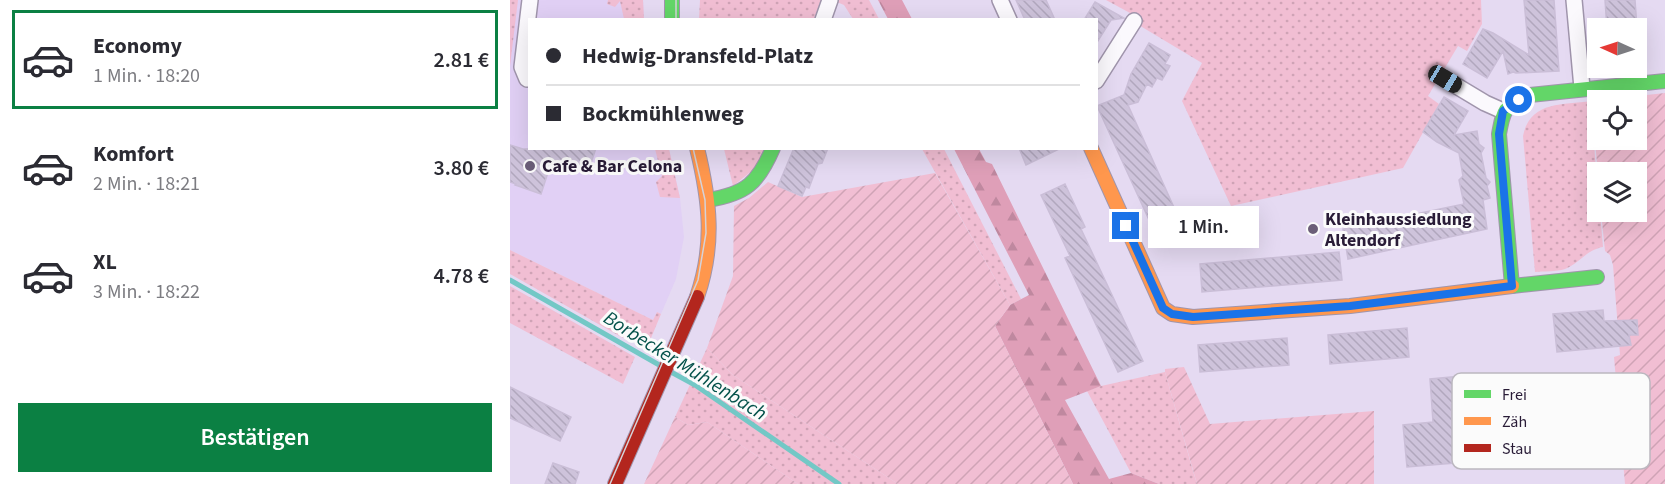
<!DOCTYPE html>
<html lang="de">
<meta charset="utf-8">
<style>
body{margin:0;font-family:"Source Sans 3",sans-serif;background:#f7f7f7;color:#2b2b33;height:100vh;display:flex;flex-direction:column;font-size:22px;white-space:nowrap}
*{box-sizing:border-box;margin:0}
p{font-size:20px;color:#7c7c81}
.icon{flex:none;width:33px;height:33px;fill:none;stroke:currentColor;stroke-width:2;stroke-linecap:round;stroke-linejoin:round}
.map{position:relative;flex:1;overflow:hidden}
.side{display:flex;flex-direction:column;background:#fff;width:510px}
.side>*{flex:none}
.hud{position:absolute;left:18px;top:18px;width:570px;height:132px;border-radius:0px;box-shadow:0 6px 24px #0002;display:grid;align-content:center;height:132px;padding:0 18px;background:#fff}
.needle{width:39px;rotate:273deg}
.tools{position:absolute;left:1077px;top:18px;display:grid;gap:12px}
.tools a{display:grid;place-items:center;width:60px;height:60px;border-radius:0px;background:#fff;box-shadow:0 6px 24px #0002;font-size:30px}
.end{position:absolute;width:27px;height:27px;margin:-14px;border:8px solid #1a73e8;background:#fff;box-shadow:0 0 0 3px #fff}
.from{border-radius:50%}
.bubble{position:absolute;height:42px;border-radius:0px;background:#fff;box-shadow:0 6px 24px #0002;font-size:20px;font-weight:600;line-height:42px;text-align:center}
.car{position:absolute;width:18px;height:36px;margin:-18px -9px;border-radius:8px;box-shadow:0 0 4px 2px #0007;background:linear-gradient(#222 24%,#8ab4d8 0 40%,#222 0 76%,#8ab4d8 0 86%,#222 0)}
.hud b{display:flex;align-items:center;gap:21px;height:57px;font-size:22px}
.hud b+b{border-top:2px solid #e1e1e2}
.hud i{width:15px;height:15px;background:#2b2b33}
ul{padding:10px 0 0;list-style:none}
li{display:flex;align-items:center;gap:18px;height:99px;margin:0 12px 9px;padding:0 6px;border:3px solid transparent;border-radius:0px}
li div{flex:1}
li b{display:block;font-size:22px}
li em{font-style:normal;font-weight:600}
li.active{border-color:#0b8043}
li>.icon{width:54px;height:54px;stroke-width:1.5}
.cta{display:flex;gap:12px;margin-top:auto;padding:12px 18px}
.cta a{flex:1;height:69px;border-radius:0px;background:#0b8043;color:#fff;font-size:24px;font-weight:600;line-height:69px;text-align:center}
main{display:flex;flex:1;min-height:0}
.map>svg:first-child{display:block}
.built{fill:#e1d0f5}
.grass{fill:url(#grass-dots)}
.forest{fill:url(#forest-firs)}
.garden{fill:url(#garden-furrows);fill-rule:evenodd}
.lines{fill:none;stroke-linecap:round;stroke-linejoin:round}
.stream{stroke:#73c8c6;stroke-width:5}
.building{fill:url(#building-back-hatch);stroke:#cabed7;stroke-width:1.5}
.street-casing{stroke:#a095ac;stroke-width:18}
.fast-casing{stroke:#a095ac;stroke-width:16}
.slow-casing{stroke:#a095ac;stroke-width:16}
.jam-casing{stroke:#a095ac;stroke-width:16}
.street{stroke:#fbf9fd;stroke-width:15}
.fast{stroke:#63d668;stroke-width:14}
.slow{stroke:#ff974d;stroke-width:14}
.jam{stroke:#b3261e;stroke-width:14}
.tram{stroke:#d5d2d8;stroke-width:1.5}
.route{stroke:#1a73e8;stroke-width:8}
.poi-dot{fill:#6b5e78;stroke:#fbfbfb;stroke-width:2}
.labels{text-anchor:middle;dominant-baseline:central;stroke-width:6;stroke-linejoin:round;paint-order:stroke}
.poi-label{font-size:18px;font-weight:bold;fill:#291c37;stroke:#fbfbfb;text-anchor:start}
.water-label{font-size:20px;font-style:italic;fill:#04514a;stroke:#fbfbfb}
.key{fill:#fbfbfb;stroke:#bcb8c0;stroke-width:1.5}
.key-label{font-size:16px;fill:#291c37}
</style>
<main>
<section class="side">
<ul>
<li class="active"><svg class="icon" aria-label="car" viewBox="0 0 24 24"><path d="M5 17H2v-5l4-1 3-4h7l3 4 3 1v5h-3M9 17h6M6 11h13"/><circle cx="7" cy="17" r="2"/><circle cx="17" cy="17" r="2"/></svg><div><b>Economy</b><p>1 Min. · 18:20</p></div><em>2.81 €</em></li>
<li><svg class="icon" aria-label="car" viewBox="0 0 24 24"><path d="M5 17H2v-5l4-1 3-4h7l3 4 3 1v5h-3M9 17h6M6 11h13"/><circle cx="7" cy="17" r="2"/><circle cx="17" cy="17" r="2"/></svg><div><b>Komfort</b><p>2 Min. · 18:21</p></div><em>3.80 €</em></li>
<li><svg class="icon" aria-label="car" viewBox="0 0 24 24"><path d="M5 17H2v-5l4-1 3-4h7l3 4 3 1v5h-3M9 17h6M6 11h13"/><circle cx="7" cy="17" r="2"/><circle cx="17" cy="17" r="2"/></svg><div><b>XL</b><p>3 Min. · 18:22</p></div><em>4.78 €</em></li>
</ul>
<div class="cta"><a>Bestätigen</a></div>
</section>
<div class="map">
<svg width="1155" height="484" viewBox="0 0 1155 484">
<defs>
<pattern id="grass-dots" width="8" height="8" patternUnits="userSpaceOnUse" patternTransform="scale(1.5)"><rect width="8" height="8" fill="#f1bed3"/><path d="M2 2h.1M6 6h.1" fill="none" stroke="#cfa3b6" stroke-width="1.8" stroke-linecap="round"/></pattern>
<pattern id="forest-firs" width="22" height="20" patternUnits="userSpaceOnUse" patternTransform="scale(1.5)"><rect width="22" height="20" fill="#df9fb8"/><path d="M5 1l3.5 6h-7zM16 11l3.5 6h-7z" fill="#bf889f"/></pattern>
<pattern id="garden-furrows" width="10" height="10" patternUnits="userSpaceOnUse" patternTransform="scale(1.5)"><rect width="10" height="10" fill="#f1bed3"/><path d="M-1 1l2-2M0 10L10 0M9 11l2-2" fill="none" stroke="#cfa3b6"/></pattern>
<pattern id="building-back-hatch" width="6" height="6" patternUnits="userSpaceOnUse" patternTransform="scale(1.5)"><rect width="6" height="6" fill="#cec3db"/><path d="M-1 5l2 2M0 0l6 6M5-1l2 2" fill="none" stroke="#b1a7bd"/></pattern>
</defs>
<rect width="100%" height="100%" fill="#e5daf2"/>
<path class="built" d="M4,0H133L134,19L20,20V148L159,149L170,198L174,237L166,279L151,314L147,312L143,320L0,250V29Z"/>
<path class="grass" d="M0,0H8L0,66Z
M98,0H133L134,19H114L110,1L105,7L97,4Z
M190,0H311L304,19H189Z
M322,0H359L369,19H343L334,5Z
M596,0H971L972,24L957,51L948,46L918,96L929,104L893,168L721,206L672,101L692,63L627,24L620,13Z
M1081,101L1087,185L1088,212H1090L1093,247C1076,250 1070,263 1055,269C1046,272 1034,271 1025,272L1013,136C1020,101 1052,105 1081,101Z
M145,149H159L170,198L150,197L146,182L152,176Z
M214,149H256L248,166L223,186Z
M412,149H434L511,299L500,305Z
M0,250L143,320L147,312L151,314L141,338L136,335L132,343L115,335L113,338L0,274Z
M0,286L125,357L113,384L0,323Z
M197,348L223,375L388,484H288L197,422L178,425L165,417Z
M655,372L683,471L687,484H649L621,473L577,391L591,386Z"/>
<path class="forest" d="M368,0H392L402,19H378Z
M444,149H469L476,162L482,164L591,386L555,400L599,479L621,473L649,484H563L485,326L500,305L519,295Z"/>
<path class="garden" d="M1155,93V484H1115L1104,357L1110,355L1103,265L1100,255L1095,251L1091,212H1126V172L1088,173L1081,101ZM1088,100H1126V140H1088Z
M425,173L500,305L485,326L563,484H388L223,375L197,348L223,276L224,206L239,198L258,182L292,197Z
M674,367L700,424L864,411V484H687L655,372V369Z
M165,417L178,425L197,422L288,484H134Z"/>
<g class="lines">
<path class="stream" d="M0,280L151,366
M161,372L185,385L329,484"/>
</g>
<path class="building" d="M506,0H536L545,20H515Z
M1014,0H1044L1049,71L1006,73L1003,72L998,74L993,51L977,78L953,64L973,29L983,33L1019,55Z
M1095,0H1125L1127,28H1097Z
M585,2L614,18L601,20L586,44V20H574Z
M639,43L660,55L655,64L660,66L652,80L647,78L642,87L637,84L628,102L618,105L670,221L645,233L587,106L614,95L621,74Z
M934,97L958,111L944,135L967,131L969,144L974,148L971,153L976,178L980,182L977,186L980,198L973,200L977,229L838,259L833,229L954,204L949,180L953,176L949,153L927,142L913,132Z
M0,145L13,149L86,148L78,172L42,160L31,194L5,185L6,184L0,182Z
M284,148H318L312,163L308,164L299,188L296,187L292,196L268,186Z
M509,148H551L516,165Z
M555,184L575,227L571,229L633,361L608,372L555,258L560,256L531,195Z
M829,252L832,280L692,292L690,264Z
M1093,310L1094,321L1127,320L1128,335H1119L1121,345L1047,352L1043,314Z
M897,328L899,357L820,364L818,335Z
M777,338L779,365L690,372L688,345Z
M973,374L975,402L941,405L945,463L897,467L893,425L923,422L920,379Z
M0,387L61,417L50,441L0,418Z
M43,463L69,472L65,484H35Z"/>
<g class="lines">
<defs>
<path id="street" d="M490,0L499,20
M1064,0L1072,88
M313,20L320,0
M17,79L12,67L20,0
M935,79L975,103L993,111
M586,81L624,21"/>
<path id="fast" d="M162,0V20
M198,200C236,194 248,183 263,148
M1087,277L1002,286L989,134C994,106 995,108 1020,95L1155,81"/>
<path id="slow" d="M581,148L653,308L662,314L683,317L840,306L1002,286
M187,297C205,245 200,201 187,148"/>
<path id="jam" d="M105,484L187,297"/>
</defs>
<use href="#street" class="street-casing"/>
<use href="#fast" class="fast-casing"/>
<use href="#slow" class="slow-casing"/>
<use href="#jam" class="jam-casing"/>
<use href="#street" class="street"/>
<use href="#fast" class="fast"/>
<use href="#slow" class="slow"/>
<use href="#jam" class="jam"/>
<path class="tram" d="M166,20V0
M100,484L188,280L196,233L195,200L183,148"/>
</g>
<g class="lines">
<path class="route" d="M616,226L653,308L662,314L683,317L840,306L1002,286L989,134L993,111L1009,100"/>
</g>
<g class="poi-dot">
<circle cx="20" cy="166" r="6"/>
<circle cx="803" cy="229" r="6"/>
</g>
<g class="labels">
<g class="poi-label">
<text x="32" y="166">Cafe &amp; Bar Celona</text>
<text x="815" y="219">Kleinhaussiedlung<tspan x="815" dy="21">Altendorf</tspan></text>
</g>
<g class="water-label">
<text transform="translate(175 366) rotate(32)">Borbecker Mühlenbach</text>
</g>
</g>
<rect x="942" y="373" width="198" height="96" rx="9" class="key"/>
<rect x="954" y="390" width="27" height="8" fill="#63d668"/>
<rect x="954" y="417" width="27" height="8" fill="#ff974d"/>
<rect x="954" y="444" width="27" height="8" fill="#b3261e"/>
<g class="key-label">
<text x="992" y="400">Frei</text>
<text x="992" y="427">Zäh</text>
<text x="992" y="454">Stau</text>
</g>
</svg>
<div class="tools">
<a><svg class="needle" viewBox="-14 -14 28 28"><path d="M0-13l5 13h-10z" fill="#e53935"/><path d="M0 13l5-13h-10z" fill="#7c7c81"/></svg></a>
<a><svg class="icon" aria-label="locate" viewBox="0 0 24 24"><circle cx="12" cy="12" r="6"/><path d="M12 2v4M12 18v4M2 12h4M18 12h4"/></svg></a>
<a><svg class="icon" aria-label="layers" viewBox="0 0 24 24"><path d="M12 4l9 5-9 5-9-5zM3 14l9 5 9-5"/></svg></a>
</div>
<i class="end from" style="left:1009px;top:100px"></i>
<i class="end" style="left:616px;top:226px"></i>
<div class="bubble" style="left:638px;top:206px;width:111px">1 Min.</div>
<i class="car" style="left:935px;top:79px;rotate:121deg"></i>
<div class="hud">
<b><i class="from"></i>Hedwig-Dransfeld-Platz</b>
<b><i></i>Bockmühlenweg</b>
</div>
</div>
</main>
